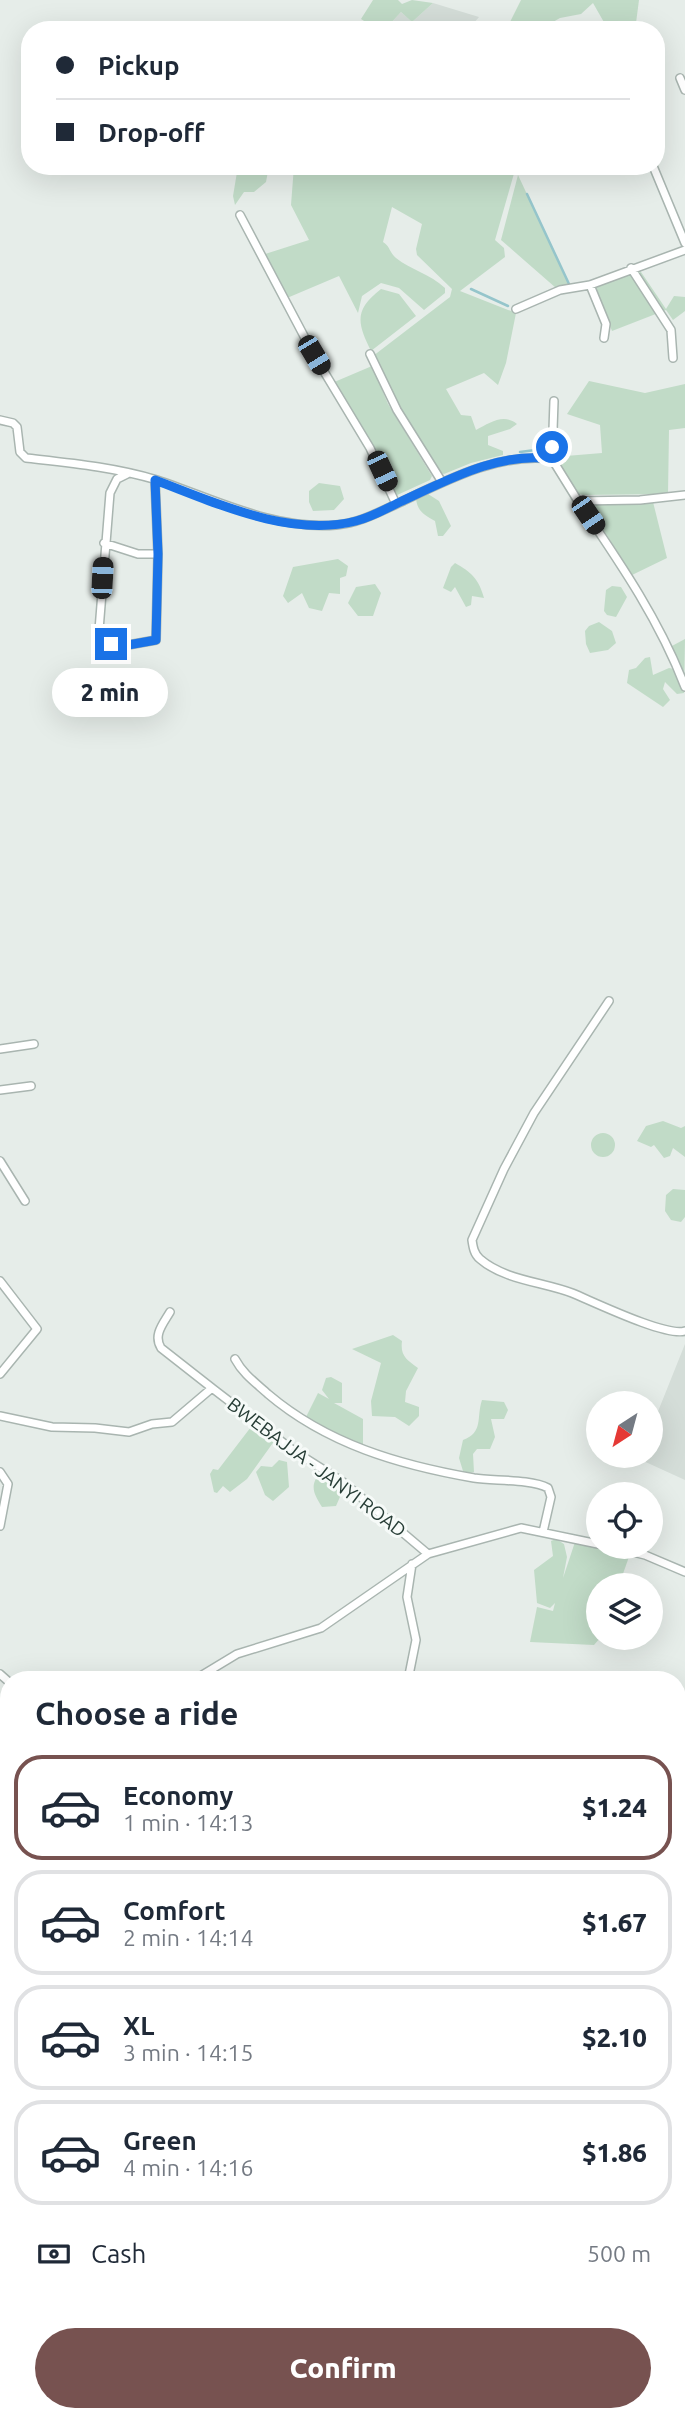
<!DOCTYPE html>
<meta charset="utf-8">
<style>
body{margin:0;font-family:Ubuntu,sans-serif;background:#f2f2f3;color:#1f2937;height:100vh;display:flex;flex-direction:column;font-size:26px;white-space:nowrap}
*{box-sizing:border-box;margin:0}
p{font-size:23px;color:#747a83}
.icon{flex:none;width:38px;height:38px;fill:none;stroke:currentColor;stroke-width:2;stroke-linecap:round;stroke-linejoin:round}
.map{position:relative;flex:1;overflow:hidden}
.side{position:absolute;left:0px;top:1671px;width:686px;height:751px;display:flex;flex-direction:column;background:#fff;border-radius:28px 28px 0 0;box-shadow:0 7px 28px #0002}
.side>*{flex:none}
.hud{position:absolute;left:21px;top:21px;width:644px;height:154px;border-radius:28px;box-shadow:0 7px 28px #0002;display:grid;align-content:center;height:154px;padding:0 35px;background:#fff}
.needle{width:46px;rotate:216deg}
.tools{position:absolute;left:586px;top:1391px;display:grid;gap:14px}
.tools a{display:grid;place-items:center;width:77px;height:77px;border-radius:50%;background:#fff;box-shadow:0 7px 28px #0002;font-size:35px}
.end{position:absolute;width:32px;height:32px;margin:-16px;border:9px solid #1a73e8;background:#fff;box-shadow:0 0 0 4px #fff}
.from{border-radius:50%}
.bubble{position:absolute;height:49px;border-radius:24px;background:#fff;box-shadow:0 7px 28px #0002;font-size:23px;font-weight:800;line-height:49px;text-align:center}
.car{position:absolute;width:21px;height:42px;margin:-21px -10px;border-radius:9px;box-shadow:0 0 5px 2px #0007;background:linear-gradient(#222 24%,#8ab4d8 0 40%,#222 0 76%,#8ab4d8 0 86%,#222 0)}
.hud b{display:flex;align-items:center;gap:24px;height:66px;font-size:26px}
.hud b+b{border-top:2px solid #e0e1e3}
.hud i{width:18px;height:18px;background:#1f2937}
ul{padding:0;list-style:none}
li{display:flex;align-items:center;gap:21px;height:105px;margin:0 14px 10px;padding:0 21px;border:4px solid #e0e1e3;border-radius:28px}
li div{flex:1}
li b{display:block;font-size:26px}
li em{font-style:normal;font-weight:800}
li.selected{border-color:#775250}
li>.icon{width:63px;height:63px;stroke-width:1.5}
h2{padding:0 35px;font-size:32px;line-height:84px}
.pay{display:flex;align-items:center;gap:18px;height:77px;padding:0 35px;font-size:26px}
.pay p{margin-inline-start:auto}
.primary-button{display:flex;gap:14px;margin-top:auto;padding:14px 35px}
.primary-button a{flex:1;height:80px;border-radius:42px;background:#775250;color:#fff;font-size:28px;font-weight:800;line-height:80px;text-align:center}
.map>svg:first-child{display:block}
.built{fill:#d4ddd8}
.green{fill:#c1dbc7}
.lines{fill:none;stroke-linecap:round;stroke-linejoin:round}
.stream{stroke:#95c5cb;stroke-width:2.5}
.minor-casing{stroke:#a9b5b0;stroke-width:10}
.minor{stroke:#fff;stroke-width:7}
.route{stroke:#1a73e8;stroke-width:9}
.labels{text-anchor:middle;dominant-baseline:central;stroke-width:6;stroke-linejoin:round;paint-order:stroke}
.street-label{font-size:19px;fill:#273d36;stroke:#f6faf8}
</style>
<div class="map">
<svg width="685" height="2421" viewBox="0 0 685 2421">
<rect width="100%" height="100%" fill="#e6ede9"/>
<path class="built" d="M433,3L479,17L468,30H394L389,25L401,12L412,22Z
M685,1344V1480L639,1459L640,1456H651V1429Z"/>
<path class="green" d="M373,0H398L402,4L412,0L433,3L412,22L401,12L389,25L394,30H378L361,19Z
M521,0H639L636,23L623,30L605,24L593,3L581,14L560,18L539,30H495L507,28Z
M238,166H269L266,182L254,192H244L235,205L233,196Z
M294,166H455L458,172L473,166H513L515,170L495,240L504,248L505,257L460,291L516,313L506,363L498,385L484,373L446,389L461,415L471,416L476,430C490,423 503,413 517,424L510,429L488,436V445L503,451V455L471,463L444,474L441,473L396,405L373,356L450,297L452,289L417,255L416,249L422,224L392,207L383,242C390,246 389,252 396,258C411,270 430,274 445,288V293L424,310L399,288L381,283L362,296L358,313L339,276L287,298L262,255L309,240L291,205Z
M518,175L569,284V286L556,288L501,240Z
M639,269L666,309L674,296L685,297V311L673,320L666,310L612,331L595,288Z
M381,289L399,294L416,316L371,351C357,323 354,310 381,289Z
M372,366L388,404L432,476L430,480L395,496L332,383Z
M589,381L645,393L685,384V428L669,430L668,494L583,495L576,493L554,457L602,453L600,425L567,414Z
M319,483L340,486L344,499L334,510L313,511L309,502V491Z
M428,494L439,501L451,526L443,536H438L435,521C424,515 417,511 416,498Z
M600,502H653L667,558L632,575L593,513L594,507Z
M338,559L348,566L346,576L340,578V594L329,593L322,611L309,608L302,593L288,603L283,596L293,567Z
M455,563C471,572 479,579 484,598L472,596L471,605L466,607L455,587L451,592L443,588L451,567Z
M375,584L381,593L373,616H358L348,603L356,587Z
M612,586L621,587L627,597L616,617L607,615L604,611L606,590Z
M599,622L612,631L616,643L608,650L590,653L586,644L585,631L589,626Z
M685,639L684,693L677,694L665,682L663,689L670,700L663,707L627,683L629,670L636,668L645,658L650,657L653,675L669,668L680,670L670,647Z
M663,1121L681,1128L685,1126V1157L673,1148L670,1156L664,1158L654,1145L651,1147L637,1141L646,1126Z
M591 1145a12 12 0 1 1 24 0a12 12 0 1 1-24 0Z
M673,1189L685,1190V1217L681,1222L671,1220L665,1211L666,1195Z
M393,1335L402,1341C400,1356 407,1360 418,1368L406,1391L405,1402L419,1407V1416L409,1426L395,1417L372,1416L371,1401L381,1363L352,1349Z
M331,1377L342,1383V1403H334L363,1419V1447L305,1419L318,1393L329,1399L322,1390L326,1378Z
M482,1400L504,1402L508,1410L504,1419H491L495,1437L490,1449H477L473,1454L474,1472L468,1473L463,1471L459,1458L463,1440C484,1432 476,1418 482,1400Z
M254,1423L275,1440L247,1479L230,1492L223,1486L217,1493L214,1492L210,1474L213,1469L218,1470Z
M279,1460L287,1462L289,1487L273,1501L265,1495L256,1472L261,1466L272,1467Z
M320,1473L343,1490L336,1506L322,1507C314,1494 309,1486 320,1473Z
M556,1539L564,1544L567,1557L563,1578L575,1542L630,1554L619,1585L598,1586L600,1638L594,1645L530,1642L537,1607L553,1611L555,1603L550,1608L537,1603L534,1570L553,1556L551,1541Z
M201,2413H340L344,2419L201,2421Z
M436,2413H499L488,2421H439Z"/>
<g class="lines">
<path class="stream" d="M527,194L569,284L567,287
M471,289L508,306
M520,452L543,449L544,438"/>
<defs>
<path id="minor" d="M680,78L685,90
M653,166L685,243
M240,215L314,355L370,448L396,504
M631,268L671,330L673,358
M590,285L606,324L604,338
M516,309L560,290L590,285L685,250
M370,354L397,410L442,482
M0,420L13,423L17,427L20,452L26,458C70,463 114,467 157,480C214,499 273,530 336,525C360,523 379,512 401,502C447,480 500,452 552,459L578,501L640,500L685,495
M552,459L554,401
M127,474L117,479L110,493L99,630L105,640L117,647L156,640L158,554L155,480
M578,501C618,560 659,619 685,687
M104,543L138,554H158
M609,1001L534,1113L504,1169L472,1240C473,1247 474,1254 480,1259C504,1280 543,1282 572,1293C594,1302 666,1337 685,1331
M0,1049L34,1044
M0,1090L31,1086
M0,1161L25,1201
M0,1281L37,1329L0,1374
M170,1312C163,1324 153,1335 161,1348L212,1388
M235,1359C243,1374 256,1383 268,1394C327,1444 399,1465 474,1478C494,1481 531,1479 548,1488L551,1497L543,1532
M0,1416L52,1427L95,1428L129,1432L152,1424L172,1422L212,1388L294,1451L343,1482L428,1554
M0,1472L8,1484L0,1526
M613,1547L645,1555L685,1572
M0,1674L9,1682
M194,1680L237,1654L321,1628L428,1554L521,1528L598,1544
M408,1680L416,1640L407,1597L412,1564
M677,1826H685
M0,1841L9,1834
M677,2003L679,2008H685
M0,2255L9,2254
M0,2362L9,2361
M0,2405L4,2421"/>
</defs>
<use href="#minor" class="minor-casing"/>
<use href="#minor" class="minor"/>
</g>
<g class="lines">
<path class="route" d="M111,644L117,647L156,640L158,554L155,480C216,503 290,538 356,521C372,517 385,509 400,502C446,481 499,451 552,459V447"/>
</g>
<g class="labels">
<g class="street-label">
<text transform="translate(317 1467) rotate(37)">BWEBAJJA - JANYI ROAD</text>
</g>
</g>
</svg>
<div class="tools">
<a><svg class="needle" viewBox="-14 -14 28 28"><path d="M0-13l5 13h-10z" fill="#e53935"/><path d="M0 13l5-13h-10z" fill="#747a83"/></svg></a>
<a><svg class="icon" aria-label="locate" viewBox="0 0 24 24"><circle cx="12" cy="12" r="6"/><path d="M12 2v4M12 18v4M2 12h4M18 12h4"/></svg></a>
<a><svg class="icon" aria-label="layers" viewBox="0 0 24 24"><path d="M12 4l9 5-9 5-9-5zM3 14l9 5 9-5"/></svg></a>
</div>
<i class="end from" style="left:552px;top:447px"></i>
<i class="end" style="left:111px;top:644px"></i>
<div class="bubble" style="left:52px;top:668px;width:116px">2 min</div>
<i class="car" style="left:314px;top:355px;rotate:149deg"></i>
<i class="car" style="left:382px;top:471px;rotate:155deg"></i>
<i class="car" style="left:588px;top:515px;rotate:146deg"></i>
<i class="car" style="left:102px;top:578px;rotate:3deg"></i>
<div class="hud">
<b><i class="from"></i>Pickup</b>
<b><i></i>Drop-off</b>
</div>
<section class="side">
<h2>Choose a ride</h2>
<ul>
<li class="selected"><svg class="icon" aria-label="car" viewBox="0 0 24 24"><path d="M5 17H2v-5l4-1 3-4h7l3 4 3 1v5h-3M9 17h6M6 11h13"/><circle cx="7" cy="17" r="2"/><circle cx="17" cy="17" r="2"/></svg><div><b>Economy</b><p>1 min · 14:13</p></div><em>$1.24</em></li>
<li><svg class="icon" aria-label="car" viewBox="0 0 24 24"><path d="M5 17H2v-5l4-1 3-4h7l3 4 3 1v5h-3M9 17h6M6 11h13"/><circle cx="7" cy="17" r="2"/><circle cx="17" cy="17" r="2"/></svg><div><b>Comfort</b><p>2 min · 14:14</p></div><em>$1.67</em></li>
<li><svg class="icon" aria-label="car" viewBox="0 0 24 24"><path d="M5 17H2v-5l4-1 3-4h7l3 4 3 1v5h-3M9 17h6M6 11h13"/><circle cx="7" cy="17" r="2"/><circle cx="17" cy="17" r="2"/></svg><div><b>XL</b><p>3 min · 14:15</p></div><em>$2.10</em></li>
<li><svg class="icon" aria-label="car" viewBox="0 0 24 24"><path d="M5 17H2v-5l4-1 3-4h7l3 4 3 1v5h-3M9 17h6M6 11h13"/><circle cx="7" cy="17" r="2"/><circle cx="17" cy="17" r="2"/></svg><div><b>Green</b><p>4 min · 14:16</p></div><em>$1.86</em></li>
</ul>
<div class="pay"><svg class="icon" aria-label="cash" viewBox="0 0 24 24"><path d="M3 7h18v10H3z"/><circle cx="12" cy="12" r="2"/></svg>Cash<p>500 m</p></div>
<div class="primary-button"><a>Confirm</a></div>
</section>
</div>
